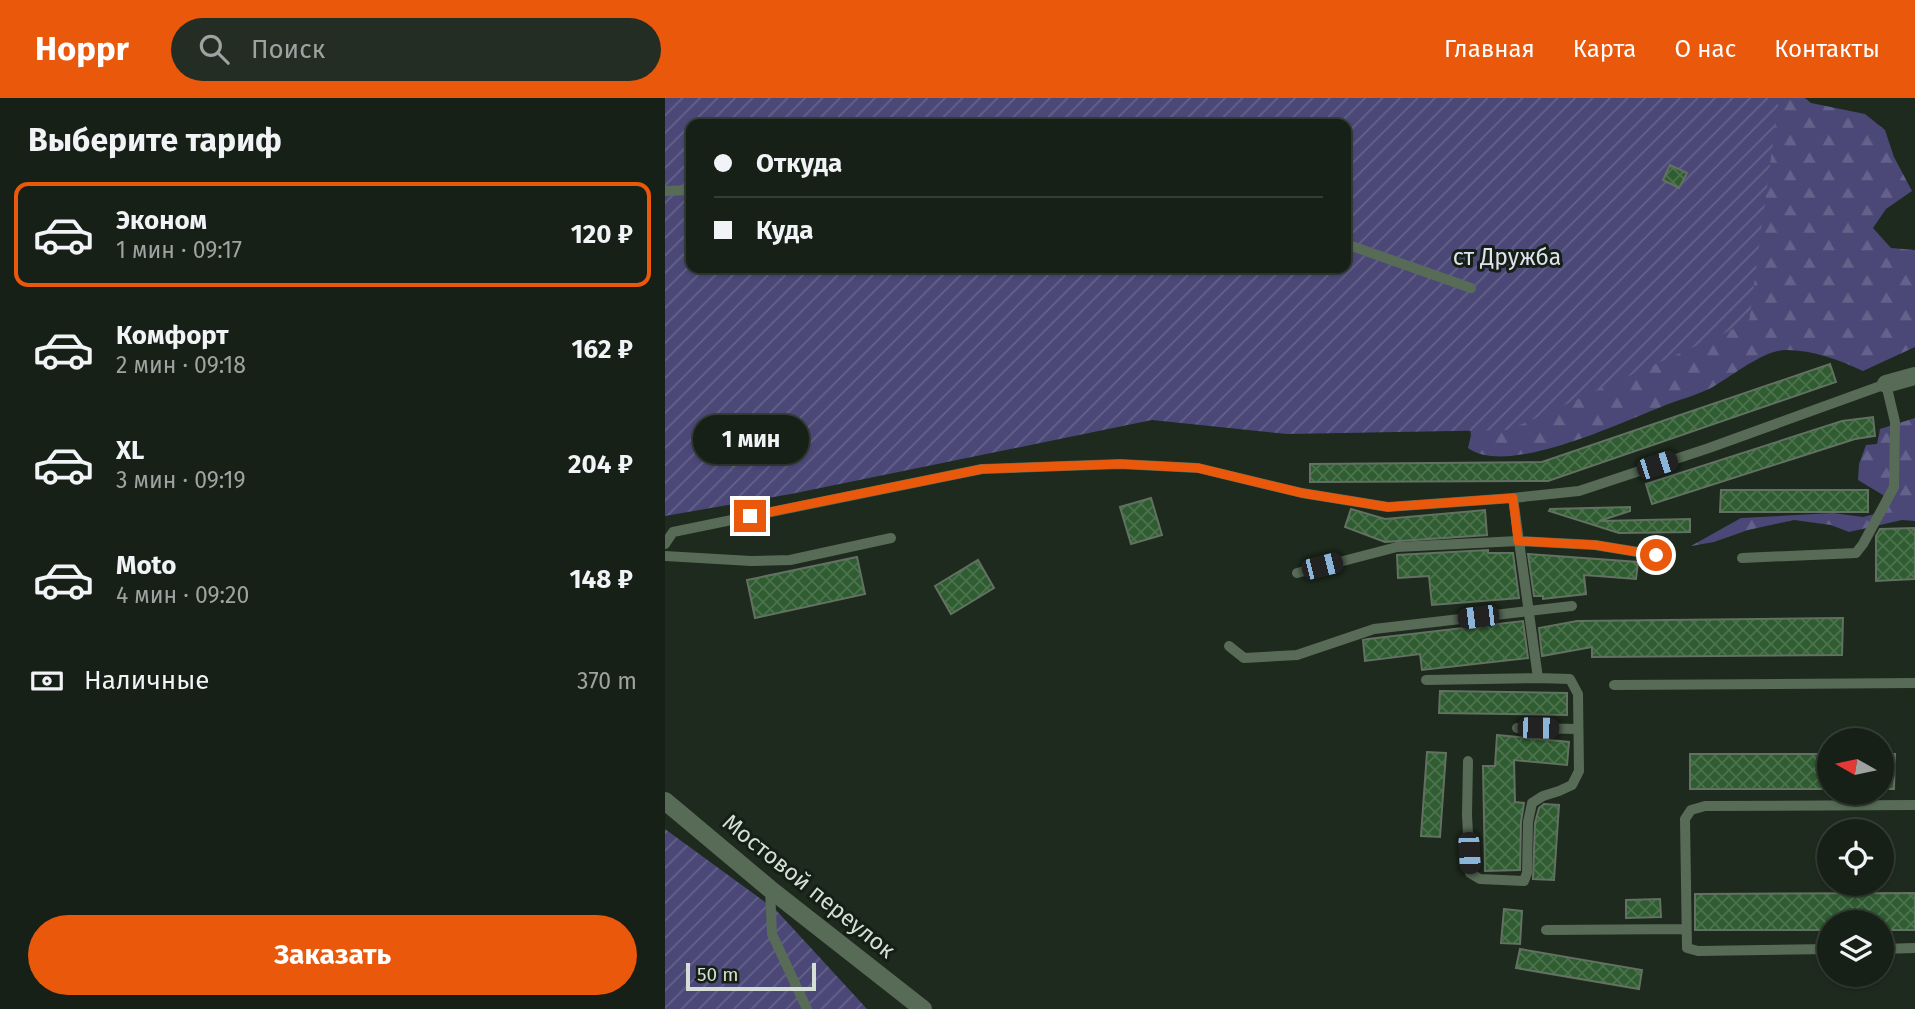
<!DOCTYPE html>
<html lang="ru">
<meta charset="utf-8">
<style>
body{margin:0;font-family:"Fira Sans",sans-serif;background:#232d23;color:#f1f3f6;height:100vh;display:flex;flex-direction:column;font-size:26px;white-space:nowrap}
*{box-sizing:border-box;margin:0}
p{font-size:23px;color:#9ea3a1}
.icon{flex:none;width:38px;height:38px;fill:none;stroke:currentColor;stroke-width:2;stroke-linecap:round;stroke-linejoin:round}
.map{position:relative;flex:1;overflow:hidden}
.details{display:flex;flex-direction:column;background:#162016;width:665px}
.details>*{flex:none}
.hud{position:absolute;left:21px;top:21px;width:665px;height:154px;border-radius:14px;box-shadow:0 2px 5px #0004,0 0 0 2px #353e35;display:grid;align-content:center;height:154px;padding:0 28px;background:#162016}
.needle{width:46px;rotate:279deg}
.fabs{position:absolute;left:1152px;top:630px;display:grid;gap:14px}
.fabs a{display:grid;place-items:center;width:77px;height:77px;border-radius:50%;background:#162016;box-shadow:0 2px 5px #0004,0 0 0 2px #353e35;font-size:35px}
.scale{position:absolute;left:21px;bottom:18px;width:130px;box-sizing:border-box;padding-left:7px;border:4px solid #d6dfd6;border-top:0;font-size:19px;line-height:24px;white-space:nowrap;color:#d6dfd6;-webkit-text-stroke:5px #142014;paint-order:stroke}
.end{position:absolute;width:32px;height:32px;margin:-16px;border:9px solid #ea580c;background:#fff;box-shadow:0 0 0 4px #fff}
.from{border-radius:50%}
.bubble{position:absolute;height:49px;border-radius:24px;background:#162016;box-shadow:0 2px 5px #0004,0 0 0 2px #353e35;font-size:23px;font-weight:700;line-height:49px;text-align:center}
.car{position:absolute;width:21px;height:42px;margin:-21px -10px;border-radius:9px;box-shadow:0 0 5px 2px #0007;background:linear-gradient(#222 24%,#8ab4d8 0 40%,#222 0 76%,#8ab4d8 0 86%,#222 0)}
.hud b{display:flex;align-items:center;gap:24px;height:66px;font-size:26px}
.hud b+b{border-top:2px solid #353e35}
.hud i{width:18px;height:18px;background:#f1f3f6}
ul{padding:0;list-style:none}
li{display:flex;align-items:center;gap:21px;height:105px;margin:0 14px 10px;padding:0 14px;border:4px solid transparent;border-radius:14px}
li div{flex:1}
li b{display:block;font-size:26px}
li em{font-style:normal;font-weight:700}
li.selected{border-color:#ea580c}
li>.icon{width:63px;height:63px;stroke-width:1.5}
h2{padding:0 28px;font-size:32px;line-height:84px}
.pay{display:flex;align-items:center;gap:18px;height:77px;padding:0 28px;font-size:26px}
.pay p{margin-inline-start:auto}
.cta{display:flex;gap:14px;margin-top:auto;padding:14px 28px}
.cta a{flex:1;height:80px;border-radius:42px;background:#ea580c;color:#fff;font-size:28px;font-weight:700;line-height:80px;text-align:center}
header{display:flex;align-items:center;gap:42px;box-sizing:border-box;height:98px;padding:0 35px;background:#ea580c;color:#fff}
header strong{font-size:33px}
nav{display:flex;gap:38px;margin-inline-start:auto;font-size:24px}
.search{width:490px;height:63px;background:#232d23;display:flex;align-items:center;gap:18px;box-sizing:border-box;padding:0 24px;border-radius:38px;color:#9ea3a1;font-size:26px}
main{display:flex;flex:1;min-height:0}
.map>svg:first-child{display:block}
.forest{fill:url(#forest-firs)}
.garden{fill:url(#garden-furrows);fill-rule:evenodd}
.building{fill:url(#building-cross-hatch);stroke:#627161;stroke-width:2}
.lines{fill:none;stroke-linecap:round;stroke-linejoin:round}
.service{stroke:#586b57;stroke-width:10}
.minor{stroke:#586b57;stroke-width:18}
.route{stroke:#ea580c;stroke-width:9}
.labels{text-anchor:middle;dominant-baseline:central;stroke-width:6;stroke-linejoin:round;paint-order:stroke}
.park-label{font-size:23px;fill:#e0e0f2;stroke:#142014}
.street-label{font-size:23px;fill:#d6dfd6;stroke:#142014}
</style>
<header>
<strong>Hoppr</strong>
<div class="search"><svg class="icon" aria-label="search" viewBox="0 0 24 24"><circle cx="10" cy="10" r="6"/><path d="M15 15l6 6"/></svg>Поиск</div>
<nav><a>Главная</a><a>Карта</a><a>О нас</a><a>Контакты</a></nav>
</header>
<main>
<section class="details">
<h2>Выберите тариф</h2>
<ul>
<li class="selected"><svg class="icon" aria-label="car" viewBox="0 0 24 24"><path d="M5 17H2v-5l4-1 3-4h7l3 4 3 1v5h-3M9 17h6M6 11h13"/><circle cx="7" cy="17" r="2"/><circle cx="17" cy="17" r="2"/></svg><div><b>Эконом</b><p>1 мин · 09:17</p></div><em>120 ₽</em></li>
<li><svg class="icon" aria-label="car" viewBox="0 0 24 24"><path d="M5 17H2v-5l4-1 3-4h7l3 4 3 1v5h-3M9 17h6M6 11h13"/><circle cx="7" cy="17" r="2"/><circle cx="17" cy="17" r="2"/></svg><div><b>Комфорт</b><p>2 мин · 09:18</p></div><em>162 ₽</em></li>
<li><svg class="icon" aria-label="car" viewBox="0 0 24 24"><path d="M5 17H2v-5l4-1 3-4h7l3 4 3 1v5h-3M9 17h6M6 11h13"/><circle cx="7" cy="17" r="2"/><circle cx="17" cy="17" r="2"/></svg><div><b>XL</b><p>3 мин · 09:19</p></div><em>204 ₽</em></li>
<li><svg class="icon" aria-label="car" viewBox="0 0 24 24"><path d="M5 17H2v-5l4-1 3-4h7l3 4 3 1v5h-3M9 17h6M6 11h13"/><circle cx="7" cy="17" r="2"/><circle cx="17" cy="17" r="2"/></svg><div><b>Moto</b><p>4 мин · 09:20</p></div><em>148 ₽</em></li>
</ul>
<div class="pay"><svg class="icon" aria-label="cash" viewBox="0 0 24 24"><path d="M3 7h18v10H3z"/><circle cx="12" cy="12" r="2"/></svg>Наличные<p>370 m</p></div>
<div class="cta"><a>Заказать</a></div>
</section>
<div class="map">
<svg width="1250" height="911" viewBox="0 0 1250 911">
<defs>
<pattern id="forest-firs" width="22" height="20" patternUnits="userSpaceOnUse" patternTransform="scale(1.75)"><rect width="22" height="20" fill="#4b4878"/><path d="M5 1l3.5 6h-7zM16 11l3.5 6h-7z" fill="#64628a"/></pattern>
<pattern id="garden-furrows" width="10" height="10" patternUnits="userSpaceOnUse" patternTransform="scale(1.75)"><rect width="10" height="10" fill="#4b4878"/><path d="M-1 1l2-2M0 10L10 0M9 11l2-2" fill="none" stroke="#64628a"/></pattern>
<pattern id="building-cross-hatch" width="8" height="8" patternUnits="userSpaceOnUse" patternTransform="scale(1.75)"><rect width="8" height="8" fill="#2f5c30"/><path d="M0 0l8 8M0 8l8-8" fill="none" stroke="#4c734d"/></pattern>
</defs>
<rect width="100%" height="100%" fill="#1d2a1d"/>
<path class="forest" d="M1044,0H1140L1146,5L1200,16L1220,32L1229,59L1247,93L1221,111L1208,130L1226,150L1250,152V249L1198,273C1174,262 1149,252 1121,252C1098,252 1066,279 1046,290C1030,298 1012,302 996,309C955,325 842,379 803,350L806,337L802,311Z
M1250,320V423L1237,422L1184,434L1166,427L1129,422L1083,432L1049,444L1026,448L1076,420L1168,415L1198,419L1222,413L1218,397L1193,382L1194,366L1201,347L1212,346L1215,331Z"/>
<path class="garden" d="M0,0H1114L1084,224L844,332L622,336L487,322L126,396L0,418ZM26,26H681V170H26Z
M0,731L111,812L202,911H0Z"/>
<path class="building" d="M1005,67L1022,75L1014,90L998,82Z
M1165,266L1171,284L883,383L645,384V366L877,364Z
M1208,319L1210,338L1190,341L987,406L981,386L1177,323Z
M86,344L89,364L68,368L64,348Z
M1056,392H1203V414H1055Z
M486,400L497,437L466,446L455,409Z
M965,409V413L934,423L1025,421V434L954,435L884,413L885,411Z
M686,411L720,421L820,412L822,437L720,444L680,429Z
M1250,430V481L1211,483V438L1215,431Z
M823,452V455H848L854,500L767,507L764,478L733,480L732,457Z
M863,456L973,464L971,481L919,477L921,496L878,501V498H869Z
M192,459L200,496L90,520L82,482Z
M313,462L329,490L286,516L270,488Z
M1178,520L1177,557L927,559V549L877,558L874,530L912,523Z
M858,523L863,560L757,572L755,556L700,563L698,542L703,541Z
M775,593L902,595V617L774,615Z
M832,637L904,644L902,667L849,662L850,704L859,705L856,724L855,772L820,773L818,668H830Z
M762,654L781,655L775,739L756,738Z
M1025,656H1164V691H1025Z
M1216,656H1230L1229,691H1216Z
M879,706L894,707L889,782L868,781L870,725L874,710Z
M1250,795V832H1216V824H1164V832H1030V796Z
M995,801L996,819L961,820V802Z
M839,811L857,813L855,846L836,845Z
M855,851L977,872L974,891L851,870Z"/>
<g class="lines">
<path class="service" d="M0,93L26,92
M681,146L806,190
M0,446L8,434L317,371L455,366L533,370L637,395L723,409L848,400L914,393L1044,350L1221,286L1230,324L1229,389L1198,446L1191,455L1077,460
M0,458L86,463L125,462L226,440
M632,475L732,449L853,443L930,447L991,457
M564,548L579,560L632,557L709,531L907,508
M761,582L873,580
M949,587L1250,585
M852,630L913,631
M803,663L802,717L805,775L815,781L859,783L862,775L863,724L867,705L878,698L894,693L907,687L914,673L913,596L905,581L873,580L848,400
M105,791L107,836L142,911
M881,832L1021,831
M1164,851L1033,853L1022,850L1020,721L1026,712L1040,708L1250,707
M1216,851L1250,850"/>
<path class="minor" d="M1221,286L1250,278
M0,703L105,791L258,911"/>
</g>
<g class="lines">
<path class="route" d="M85,418L317,371L455,366L533,370L637,395L723,409L848,400L853,443L930,447L991,457"/>
</g>
<g class="labels">
<g class="park-label">
<text x="842" y="159">ст Дружба</text>
</g>
<g class="street-label">
<text transform="translate(144 788) rotate(39)">Мостовой переулок</text>
</g>
</g>
</svg>
<div class="fabs">
<a><svg class="needle" viewBox="-14 -14 28 28"><path d="M0-13l5 13h-10z" fill="#e53935"/><path d="M0 13l5-13h-10z" fill="#9ea3a1"/></svg></a>
<a><svg class="icon" aria-label="locate" viewBox="0 0 24 24"><circle cx="12" cy="12" r="6"/><path d="M12 2v4M12 18v4M2 12h4M18 12h4"/></svg></a>
<a><svg class="icon" aria-label="layers" viewBox="0 0 24 24"><path d="M12 4l9 5-9 5-9-5zM3 14l9 5 9-5"/></svg></a>
</div>
<div class="scale">50 m</div>
<i class="end from" style="left:991px;top:457px"></i>
<i class="end" style="left:85px;top:418px"></i>
<div class="bubble" style="left:28px;top:317px;width:116px">1 мин</div>
<i class="car" style="left:992px;top:367px;rotate:72deg"></i>
<i class="car" style="left:657px;top:468px;rotate:76deg"></i>
<i class="car" style="left:813px;top:519px;rotate:263deg"></i>
<i class="car" style="left:873px;top:630px;rotate:91deg"></i>
<i class="car" style="left:804px;top:755px;rotate:177deg"></i>
<div class="hud">
<b><i class="from"></i>Откуда</b>
<b><i></i>Куда</b>
</div>
</div>
</main>
